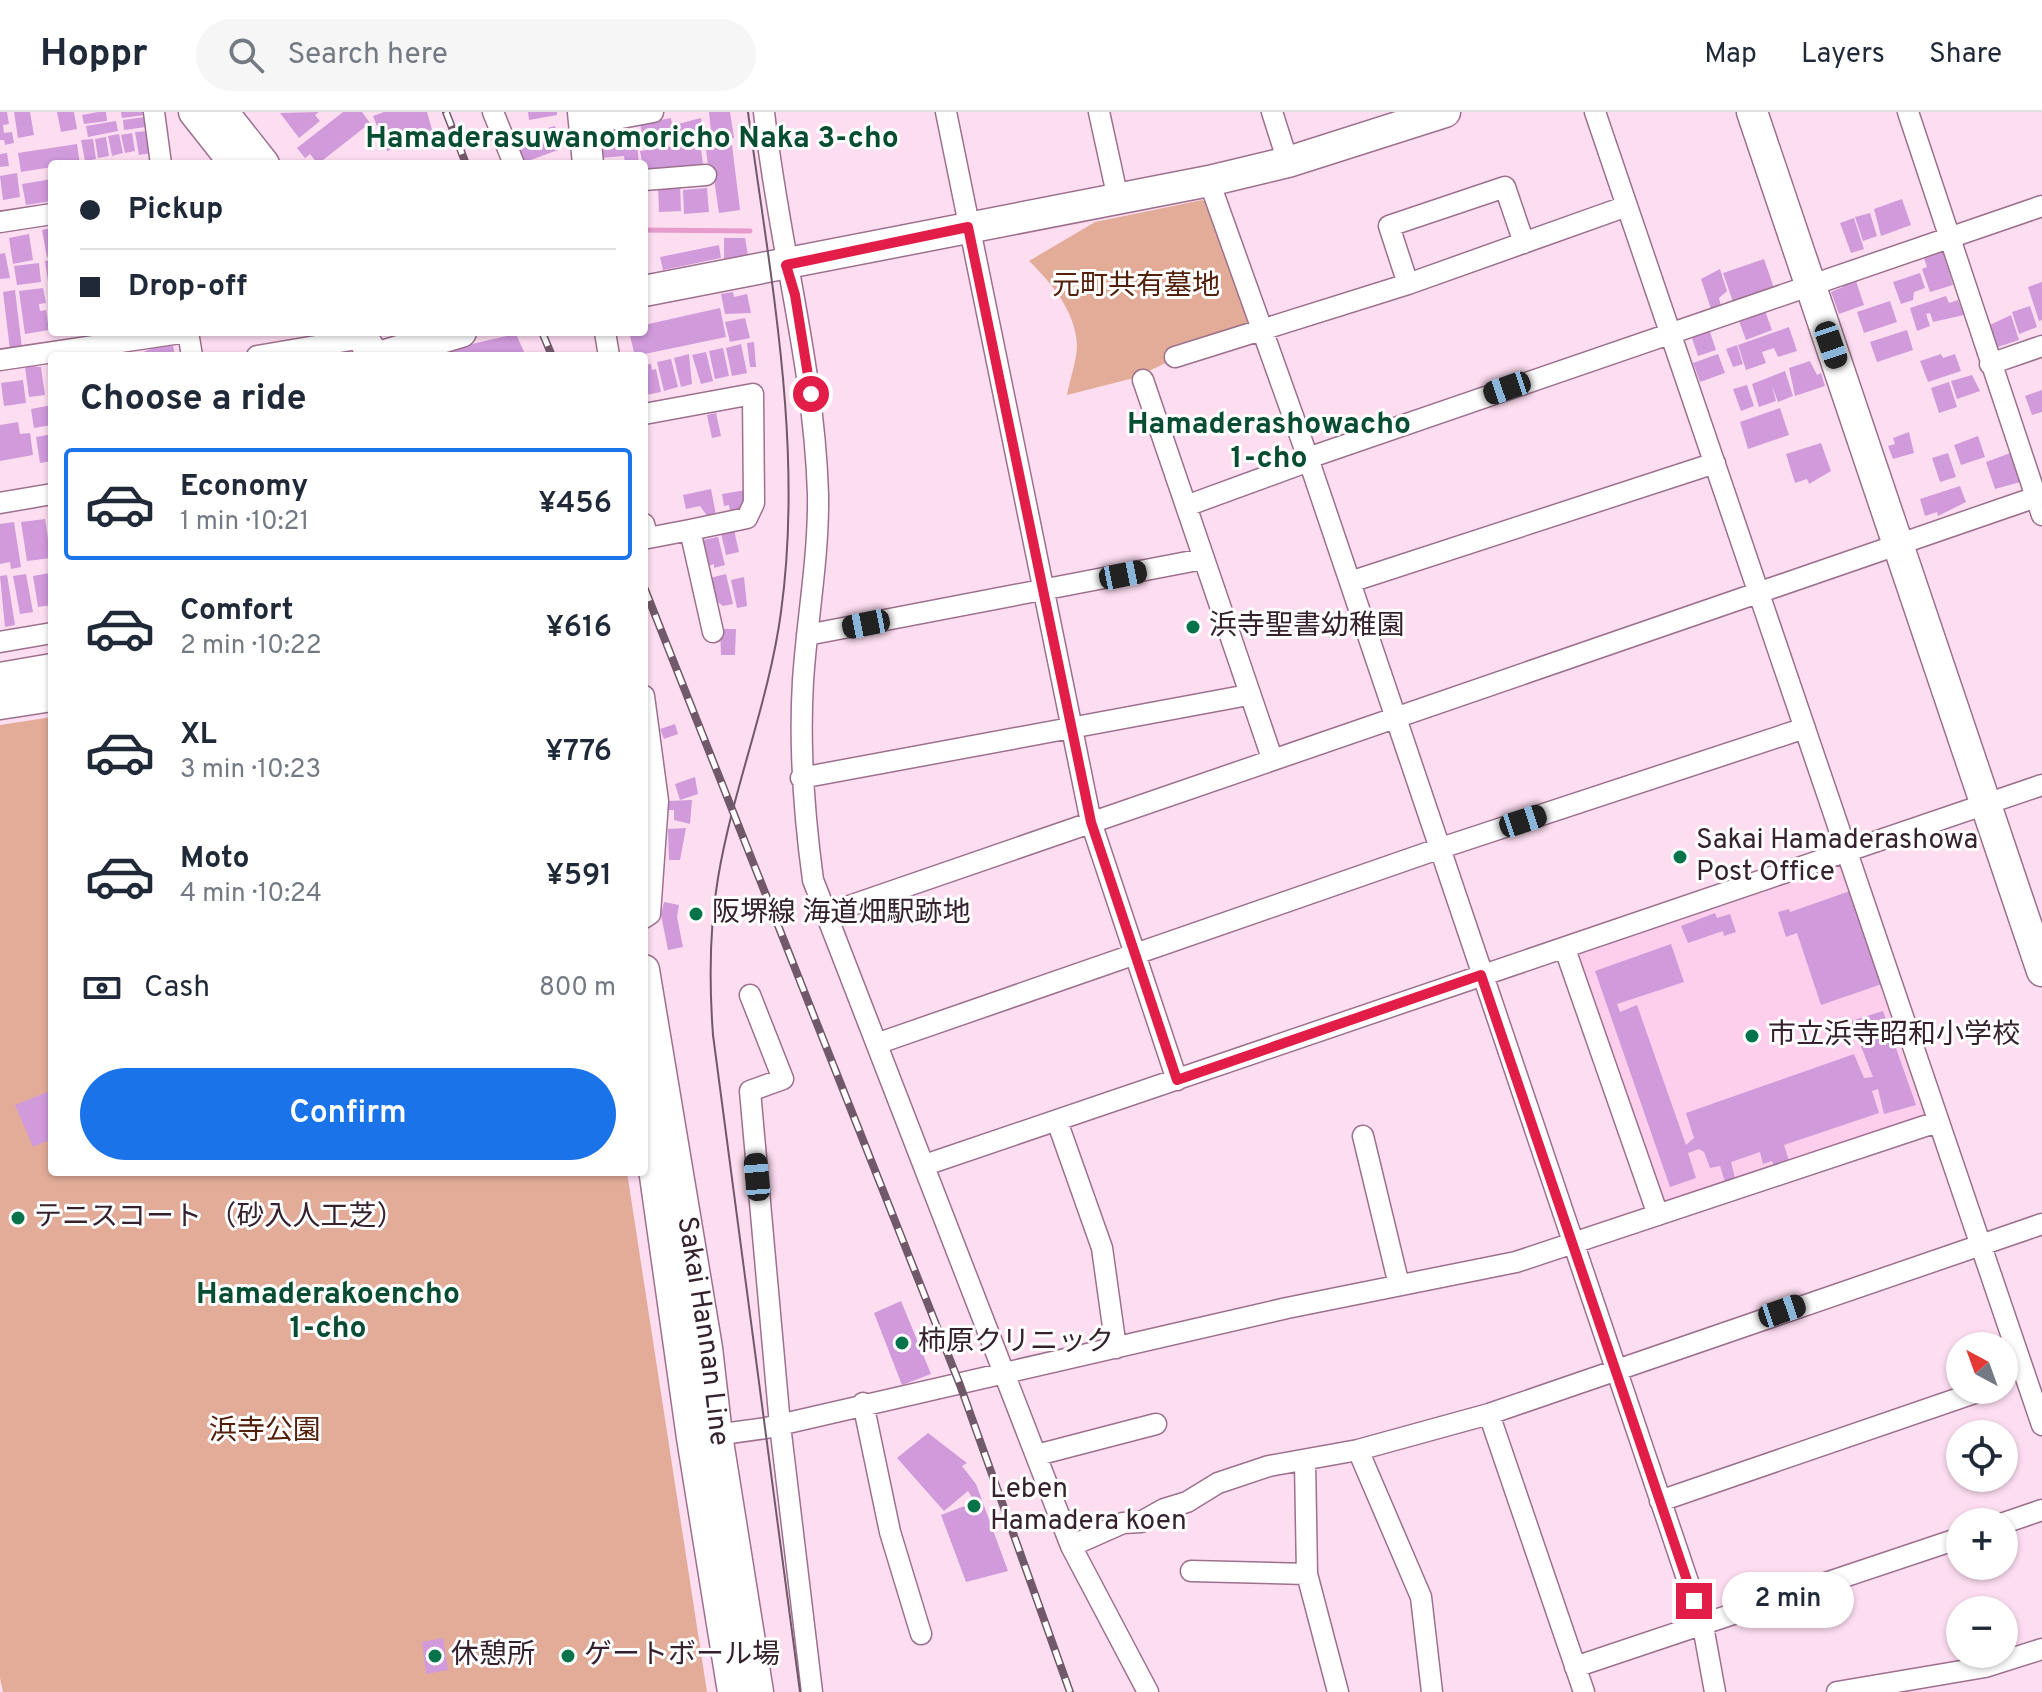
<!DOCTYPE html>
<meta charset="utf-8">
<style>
body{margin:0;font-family:Overpass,"Noto Sans JP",sans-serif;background:#f6f6f7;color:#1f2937;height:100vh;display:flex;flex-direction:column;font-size:30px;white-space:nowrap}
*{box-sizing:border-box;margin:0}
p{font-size:26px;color:#747a83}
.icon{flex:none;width:44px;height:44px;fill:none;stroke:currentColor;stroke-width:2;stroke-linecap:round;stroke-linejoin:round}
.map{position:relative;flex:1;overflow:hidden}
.details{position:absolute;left:48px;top:240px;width:600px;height:824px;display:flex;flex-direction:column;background:#fff;border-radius:8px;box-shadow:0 2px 6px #0004}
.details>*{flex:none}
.guide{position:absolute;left:48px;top:48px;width:600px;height:176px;border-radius:8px;box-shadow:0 2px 6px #0004;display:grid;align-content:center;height:176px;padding:0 32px;background:#fff}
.needle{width:52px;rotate:319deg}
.tools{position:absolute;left:1946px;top:1220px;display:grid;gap:16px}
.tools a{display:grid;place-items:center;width:72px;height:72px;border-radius:50%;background:#fff;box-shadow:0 2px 6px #0004;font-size:40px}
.end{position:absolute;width:36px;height:36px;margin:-18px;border:10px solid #e11d48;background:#fff;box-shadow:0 0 0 4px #fff}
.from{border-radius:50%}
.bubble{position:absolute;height:56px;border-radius:28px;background:#fff;box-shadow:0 2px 6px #0004;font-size:26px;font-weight:600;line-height:56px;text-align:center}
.car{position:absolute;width:24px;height:48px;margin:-24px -12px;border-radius:10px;box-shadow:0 0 6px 2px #0007;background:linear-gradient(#222 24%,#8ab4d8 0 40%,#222 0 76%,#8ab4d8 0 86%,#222 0)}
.guide b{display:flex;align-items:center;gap:28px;height:76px;font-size:30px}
.guide b+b{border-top:2px solid #e0e1e3}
.guide i{width:20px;height:20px;background:#1f2937}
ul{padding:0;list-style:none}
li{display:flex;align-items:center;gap:24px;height:112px;margin:0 16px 12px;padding:0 16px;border:4px solid transparent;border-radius:8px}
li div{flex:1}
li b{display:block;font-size:30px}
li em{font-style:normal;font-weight:600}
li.on{border-color:#1a73e8}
li>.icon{width:72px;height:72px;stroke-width:1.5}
h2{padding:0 32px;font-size:36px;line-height:96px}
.pay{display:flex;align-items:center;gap:20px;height:88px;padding:0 32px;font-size:30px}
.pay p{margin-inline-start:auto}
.primary-button{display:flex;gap:16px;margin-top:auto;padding:16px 32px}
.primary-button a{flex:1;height:92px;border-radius:48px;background:#1a73e8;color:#fff;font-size:32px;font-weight:600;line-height:92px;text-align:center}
header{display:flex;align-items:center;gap:48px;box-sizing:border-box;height:112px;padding:0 40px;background:#fff;border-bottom:2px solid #e0e1e3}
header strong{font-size:38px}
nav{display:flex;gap:44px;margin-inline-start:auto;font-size:28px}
.search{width:560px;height:72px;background:#f6f6f7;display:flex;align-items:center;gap:20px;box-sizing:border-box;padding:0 28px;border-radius:44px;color:#747a83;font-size:30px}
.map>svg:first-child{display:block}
.built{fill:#fecfec}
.green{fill:#e2ac99}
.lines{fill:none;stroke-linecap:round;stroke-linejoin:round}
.stream{stroke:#e59bcb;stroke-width:5}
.building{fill:#d09adb}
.street-casing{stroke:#9d708d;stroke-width:23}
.secondary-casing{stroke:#9d708d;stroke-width:33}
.street{stroke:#fff;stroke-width:20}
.secondary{stroke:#fff;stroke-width:30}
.tram{stroke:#705968;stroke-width:2}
.rail-casing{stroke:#705968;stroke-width:8}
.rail{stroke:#fff;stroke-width:5;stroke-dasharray:15;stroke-linecap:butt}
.route{stroke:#e11d48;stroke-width:10}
.poi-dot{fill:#06734b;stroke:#fff;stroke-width:3}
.labels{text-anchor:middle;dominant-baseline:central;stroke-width:6;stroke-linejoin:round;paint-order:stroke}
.park-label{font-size:28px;fill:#53200b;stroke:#fff}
.poi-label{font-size:28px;fill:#35222e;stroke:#fff;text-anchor:start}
.street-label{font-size:28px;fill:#35222e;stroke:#fff}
.neighbourhood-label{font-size:30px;font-weight:bold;fill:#064d32;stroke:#fff}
</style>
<header>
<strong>Hoppr</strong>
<div class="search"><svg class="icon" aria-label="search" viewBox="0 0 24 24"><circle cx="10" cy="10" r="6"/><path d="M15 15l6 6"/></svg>Search here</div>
<nav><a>Map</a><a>Layers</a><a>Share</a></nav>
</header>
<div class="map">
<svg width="2042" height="1580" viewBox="0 0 2042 1580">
<rect width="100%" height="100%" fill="#fddef1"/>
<path class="built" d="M1846,742L1937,1010L1658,1103L1565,837Z"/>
<path class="green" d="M1202,88L1212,94L1250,205L1246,213L1134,266L1067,283C1070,267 1077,248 1077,232C1075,199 1051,170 1029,149L1095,110Z
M52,605V1060H627L707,1580H3L0,1566V613Z"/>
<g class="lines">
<path class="stream" d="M644,118L750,119"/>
</g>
<path class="building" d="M0,0H7L9,12L3,13L4,21L12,20L14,31L5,33L4,28H0Z
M14,0H30L34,23L18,26Z
M57,0H74L77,17L61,20Z
M98,0H106L107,9L84,12L82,3Z
M121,0H145V3L122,6Z
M319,0L315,3L320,9L299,26L280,1Z
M343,0H362L370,11L318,52L310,42L305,46L297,36Z
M384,0H427L433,21L387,39L373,4Z
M528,0H557V3L529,8Z
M709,0H730L734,26L712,29Z
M145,5L146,15L124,18L123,8Z
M671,6L674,24L644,30L640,12Z
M701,6L703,22L680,25L678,12Z
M116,9L118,19L88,25L86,14Z
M555,14L561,37L525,50L523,45L520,46L514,25Z
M148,19L152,41L139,43L135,20Z
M599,19H636L639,52H625L624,44L601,46Z
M132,21L135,39L125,41L121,23Z
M119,22L123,41L112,44L108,24Z
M106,25L109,44L98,46L95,27Z
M93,27L96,47L85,49L81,28Z
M694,31L695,38L701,37L703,52L644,61L640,39Z
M77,32L80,52H52V55L21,60L18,41Z
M732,33L740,98L719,101L712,53L708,54L706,37Z
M7,41L9,54L0,55V42Z
M17,61L20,85L3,88L0,64Z
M52,67V89L26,93L22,72Z
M680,71L681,99L659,100L658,73Z
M707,76L709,100L684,102L683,78Z
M1902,87L1911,113L1881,124L1874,97Z
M1870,101L1877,124L1863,129L1855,105Z
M1854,106L1864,137L1851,141L1840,111Z
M52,116V145H47L42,118Z
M29,122L33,148L13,152L9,126Z
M724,126H745L748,143L724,147Z
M719,133L721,146L663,158L660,145Z
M1943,140L1953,173L1930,180L1922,157L1927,155L1924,146Z
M5,141L10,166L0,167V142Z
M1764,147L1774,176L1733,190L1723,161Z
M52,148V169H48L45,149Z
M39,151L41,170L17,173L14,154Z
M1720,157L1727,179L1719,186L1721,194L1711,197L1701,167Z
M1920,161L1925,176L1914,180L1913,188L1901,192L1893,170Z
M1855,166L1864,193L1839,202L1831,180L1843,175L1842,170Z
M2042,170V208L2039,209L2028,175Z
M43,176L46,191L39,192L40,199L46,198L49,218L25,222L19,179Z
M15,178L22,236L10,238L3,180Z
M733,180L734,185L747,182L751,201L725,202L721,182Z
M1946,184L1949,191L1958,188L1964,203L1933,210L1930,201L1926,202L1930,214L1917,219L1910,196Z
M1890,189L1897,210L1864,221L1857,200Z
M2030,194L2037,215L2019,222L2012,200Z
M720,196L726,225L635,244L629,220H644V213Z
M1765,199L1772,218L1746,228L1739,209Z
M2011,203L2019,228L1998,235L1990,213Z
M745,206L750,226L730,230L725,210Z
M1789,215L1797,239L1778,245L1774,236L1762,240L1766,251L1746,258L1738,233Z
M1709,217L1716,238L1698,244L1691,223Z
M1907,218L1913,238L1877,250L1870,230Z
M516,222L526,244H439L437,240Z
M754,230L756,255H750L747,231Z
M741,232L747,261L732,264L726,236Z
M173,233L175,244H142L141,241L153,236Z
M1737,233L1743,252L1733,255L1726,237Z
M723,236L729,264L715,267L709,239Z
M706,240L713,269L701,272L692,243Z
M689,242L692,272L681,275L674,246Z
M1718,242L1725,261L1700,270L1693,251Z
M1941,242L1943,246L1955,242L1961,259L1928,270L1920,249Z
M671,247L678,275L664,279L657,250Z
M1810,249L1817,263L1821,261L1825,274L1795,284L1789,256Z
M651,252L652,258L656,257L661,280L646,283L644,253Z
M32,254L41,255L45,283L29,285L25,255Z
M1785,259L1793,284L1778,290L1772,274L1776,289L1759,295L1752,272Z
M1972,263L1980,279L1957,287L1951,269Z
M23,268L26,291L4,294L1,271Z
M1949,270L1957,295L1939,301L1931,276Z
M1747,273L1754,294L1741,299L1733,277Z
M2042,278V300L2032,303L2025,284Z
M52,293V313L34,316L31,297Z
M1780,296L1789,323L1748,337L1740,310Z
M716,301L721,324L712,326L707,303Z
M18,310L20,322L30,321L33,343L0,349V313Z
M1909,320L1914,341L1893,347L1888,334L1895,332L1893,326Z
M52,322V349L40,351L36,325Z
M1978,324L1985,345L1961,353L1954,333Z
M1821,331L1831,359L1809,372L1807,367L1795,371L1786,342Z
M2013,340L2024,369L1995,377L1986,350Z
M1948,341L1956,365L1940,370L1932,346Z
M1960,374L1966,390L1938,404L1937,400L1925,404L1920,387Z
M711,377L716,403L708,405L700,394L686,397L683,383Z
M746,378L748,389L743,390L744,397L730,400L729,393L724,394L722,382Z
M45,407L51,446L27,449L21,410Z
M14,410L21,455L11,457L10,450L0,452V412Z
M734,418L739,440L726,443L721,421Z
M718,425L725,453L714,456V452L709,454L703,428Z
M50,461L52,493L38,495L33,464Z
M26,462L33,500L20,502L13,464Z
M726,462L733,492L723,494L715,488L710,466Z
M7,463L15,513L5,515L0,464Z
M744,465L747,494L737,496L731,468Z
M720,517H736L735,543H721Z
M675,612L678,622L664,627L660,617Z
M695,665L698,682L680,688L675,672Z
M692,688L690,712L674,708V698H668V689Z
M686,716L680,748H669L668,717Z
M1850,779L1882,872L1821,893L1797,821L1786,825L1778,800L1789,797L1790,800Z
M664,790L679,793L677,805L683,835L668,838L661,803Z
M1715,801L1717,806L1730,802L1736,820L1724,824L1723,819L1688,831L1681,814Z
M1671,832L1684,870L1617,892L1620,900L1637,893L1686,1033L1694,1026L1686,1001L1854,942L1864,966L1873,965L1851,909L1883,899L1916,993L1884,1002L1878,977L1872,979L1879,1001L1784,1033L1789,1049L1774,1054L1772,1049L1763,1052L1760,1040L1731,1050L1735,1066L1725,1070L1720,1054L1710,1056L1704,1040L1699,1037L1688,1041L1696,1066L1670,1075L1595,859Z
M52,978V1027L33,1035L15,993Z
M901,1189L931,1262L902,1273L874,1201Z
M928,1321L967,1351L962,1354L976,1372L1008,1459L966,1470L941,1403L975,1390L968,1379L944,1399L897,1346Z
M443,1526L448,1558L426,1562L422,1530Z"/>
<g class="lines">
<defs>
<path id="street" d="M154,0L161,52
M493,0L514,52
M764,0C778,129 814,252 818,382C819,445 807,507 803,569C799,636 804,702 813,768L1071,1434L1148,1580
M946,0L1091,710L1177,968
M1099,0L1118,87
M1272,0L1288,50
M1595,0L2042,1313
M1908,0L2042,403
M584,13L653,0
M644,68L706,63
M1209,69L1308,346L1703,1514L1715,1580
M0,110L52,102
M1408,172L1389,114L1505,75L1524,131
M188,220L192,244
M605,220L609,244
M257,244L363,226
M1175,245L1408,172L1627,94
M0,248L187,220
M1990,252L2042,234
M1143,268L1272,646
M644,302L753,282L754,391L747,406L690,418
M1308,346L2042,94
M0,391L52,382
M1186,394L1309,349
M644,412L648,426L690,418L713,520
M1350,470L1715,351
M807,523L1203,447
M0,530L52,521
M644,584L658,689L650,802L644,806
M801,666L1248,583
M826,802L2042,383
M1565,837L1658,1103
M750,883L783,967L750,979L780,1313L812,1580
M879,931L1438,737L1805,616
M1057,1009L1102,1136L1116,1236
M1363,1024L1399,1173
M925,1053L2042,673
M863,1291L890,1420L921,1522
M1489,1302L1584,1580
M708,1324L766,1316L1287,1196L1516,1150L1937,1010
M1358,1338L1421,1485L1432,1580
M1037,1343L1156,1312
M1305,1349L1307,1462L1338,1580
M1660,1389L1983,1278
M2004,1411L2042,1398
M1071,1434L1123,1411L1141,1410L1164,1397L1187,1390L1218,1371L1269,1354L1358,1338L1489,1302L2042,1112
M1191,1459L1307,1462
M1575,1555L1960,1426
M1837,1580L1985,1555L2042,1537"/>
<g id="secondary">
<path d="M194,0L235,52"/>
<path d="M223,0L264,52"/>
<path d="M583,0L588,52"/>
<path d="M1752,0L2042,859"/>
<path d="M644,179L1209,69L1288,50L1445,0"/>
<path d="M359,220L374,244"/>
<path d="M382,244L461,220"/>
<path d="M0,566L52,557"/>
<path d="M0,592L52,584"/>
<path id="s1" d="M644,858L707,1236L717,1323L758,1580"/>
<path d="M644,986L692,1326L733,1580"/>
</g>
</defs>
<use href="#street" class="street-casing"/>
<use href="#secondary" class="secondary-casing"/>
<use href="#street" class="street"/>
<use href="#secondary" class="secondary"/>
<path class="tram" d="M748,0C770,165 804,333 781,500C769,590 733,676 718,766C709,819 709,869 713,923L800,1580"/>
<defs>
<path id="rail" d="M446,0L466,52
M542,220L552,244
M644,475L960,1273L1070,1580"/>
</defs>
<use href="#rail" class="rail-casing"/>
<use href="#rail" class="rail"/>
</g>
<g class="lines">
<path class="route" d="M811,282L795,183L786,153L968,115L1091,710L1177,968L1481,863L1694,1489"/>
</g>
<g class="poi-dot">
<circle cx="1193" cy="515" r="8"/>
<circle cx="1680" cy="745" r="8"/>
<circle cx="696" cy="802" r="8"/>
<circle cx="1752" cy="924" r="8"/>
<circle cx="18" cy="1106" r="8"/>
<circle cx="902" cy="1231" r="8"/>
<circle cx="974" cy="1394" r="8"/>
<circle cx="435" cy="1544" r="8"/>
<circle cx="568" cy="1544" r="8"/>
</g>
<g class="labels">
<g class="park-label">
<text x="1136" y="175">元町共有墓地</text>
<text x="265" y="1320">浜寺公園</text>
</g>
<g class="poi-label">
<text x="1209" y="515">浜寺聖書幼稚園</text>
<text x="1696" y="729">Sakai Hamaderashowa<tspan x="1696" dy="32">Post Office</tspan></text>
<text x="712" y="802">阪堺線 海道畑駅跡地</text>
<text x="1768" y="924">市立浜寺昭和小学校</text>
<text x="34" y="1106">テニスコート （砂入人工芝）</text>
<text x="918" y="1231">柿原クリニック</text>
<text x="990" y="1378">Leben<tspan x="990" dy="32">Hamadera koen</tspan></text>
<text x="451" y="1544">休憩所</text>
<text x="584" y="1544">ゲートボール場</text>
</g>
<g class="street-label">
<text stroke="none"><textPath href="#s1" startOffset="366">Sakai Hannan Line</textPath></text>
</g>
<g class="neighbourhood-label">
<text x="632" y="27">Hamaderasuwanomoricho Naka 3-cho</text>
<text x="1269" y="313">Hamaderashowacho<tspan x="1269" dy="34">1-cho</tspan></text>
<text x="328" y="1183">Hamaderakoencho<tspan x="328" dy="34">1-cho</tspan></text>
</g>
</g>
</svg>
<div class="tools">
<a><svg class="needle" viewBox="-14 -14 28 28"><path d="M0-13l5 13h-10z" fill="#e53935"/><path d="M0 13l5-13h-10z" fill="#747a83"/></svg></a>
<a><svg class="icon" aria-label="locate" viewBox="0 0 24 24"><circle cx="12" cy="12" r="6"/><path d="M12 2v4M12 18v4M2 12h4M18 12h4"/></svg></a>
<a>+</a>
<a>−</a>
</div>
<i class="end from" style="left:811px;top:282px"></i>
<i class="end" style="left:1694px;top:1489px"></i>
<div class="bubble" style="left:1722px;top:1460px;width:132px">2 min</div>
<i class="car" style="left:1831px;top:233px;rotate:161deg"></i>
<i class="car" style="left:1507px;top:276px;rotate:251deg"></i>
<i class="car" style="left:1123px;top:463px;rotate:79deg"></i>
<i class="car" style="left:866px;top:512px;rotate:259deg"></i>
<i class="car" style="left:1523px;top:709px;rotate:72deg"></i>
<i class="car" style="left:757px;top:1065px;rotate:355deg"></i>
<i class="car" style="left:1782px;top:1199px;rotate:71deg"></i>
<div class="guide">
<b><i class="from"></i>Pickup</b>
<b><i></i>Drop-off</b>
</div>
<section class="details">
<h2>Choose a ride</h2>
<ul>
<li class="on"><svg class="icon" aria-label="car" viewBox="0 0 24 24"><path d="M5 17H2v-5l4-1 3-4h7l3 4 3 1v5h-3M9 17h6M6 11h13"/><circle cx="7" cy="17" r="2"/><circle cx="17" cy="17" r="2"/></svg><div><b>Economy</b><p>1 min · 10:21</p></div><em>¥456</em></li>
<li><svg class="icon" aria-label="car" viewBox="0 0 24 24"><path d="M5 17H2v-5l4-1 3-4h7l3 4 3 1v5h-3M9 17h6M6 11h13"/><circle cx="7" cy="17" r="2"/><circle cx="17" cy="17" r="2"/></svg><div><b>Comfort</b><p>2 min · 10:22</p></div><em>¥616</em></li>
<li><svg class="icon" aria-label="car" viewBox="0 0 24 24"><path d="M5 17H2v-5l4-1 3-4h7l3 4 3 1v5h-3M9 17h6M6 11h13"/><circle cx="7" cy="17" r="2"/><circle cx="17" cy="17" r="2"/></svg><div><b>XL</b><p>3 min · 10:23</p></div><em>¥776</em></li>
<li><svg class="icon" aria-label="car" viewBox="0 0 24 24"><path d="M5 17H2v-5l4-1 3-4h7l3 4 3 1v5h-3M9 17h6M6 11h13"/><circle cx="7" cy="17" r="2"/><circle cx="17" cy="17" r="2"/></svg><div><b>Moto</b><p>4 min · 10:24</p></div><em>¥591</em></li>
</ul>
<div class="pay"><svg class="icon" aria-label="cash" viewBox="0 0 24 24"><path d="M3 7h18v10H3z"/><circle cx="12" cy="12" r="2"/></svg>Cash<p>800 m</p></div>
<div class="primary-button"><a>Confirm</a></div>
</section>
</div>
